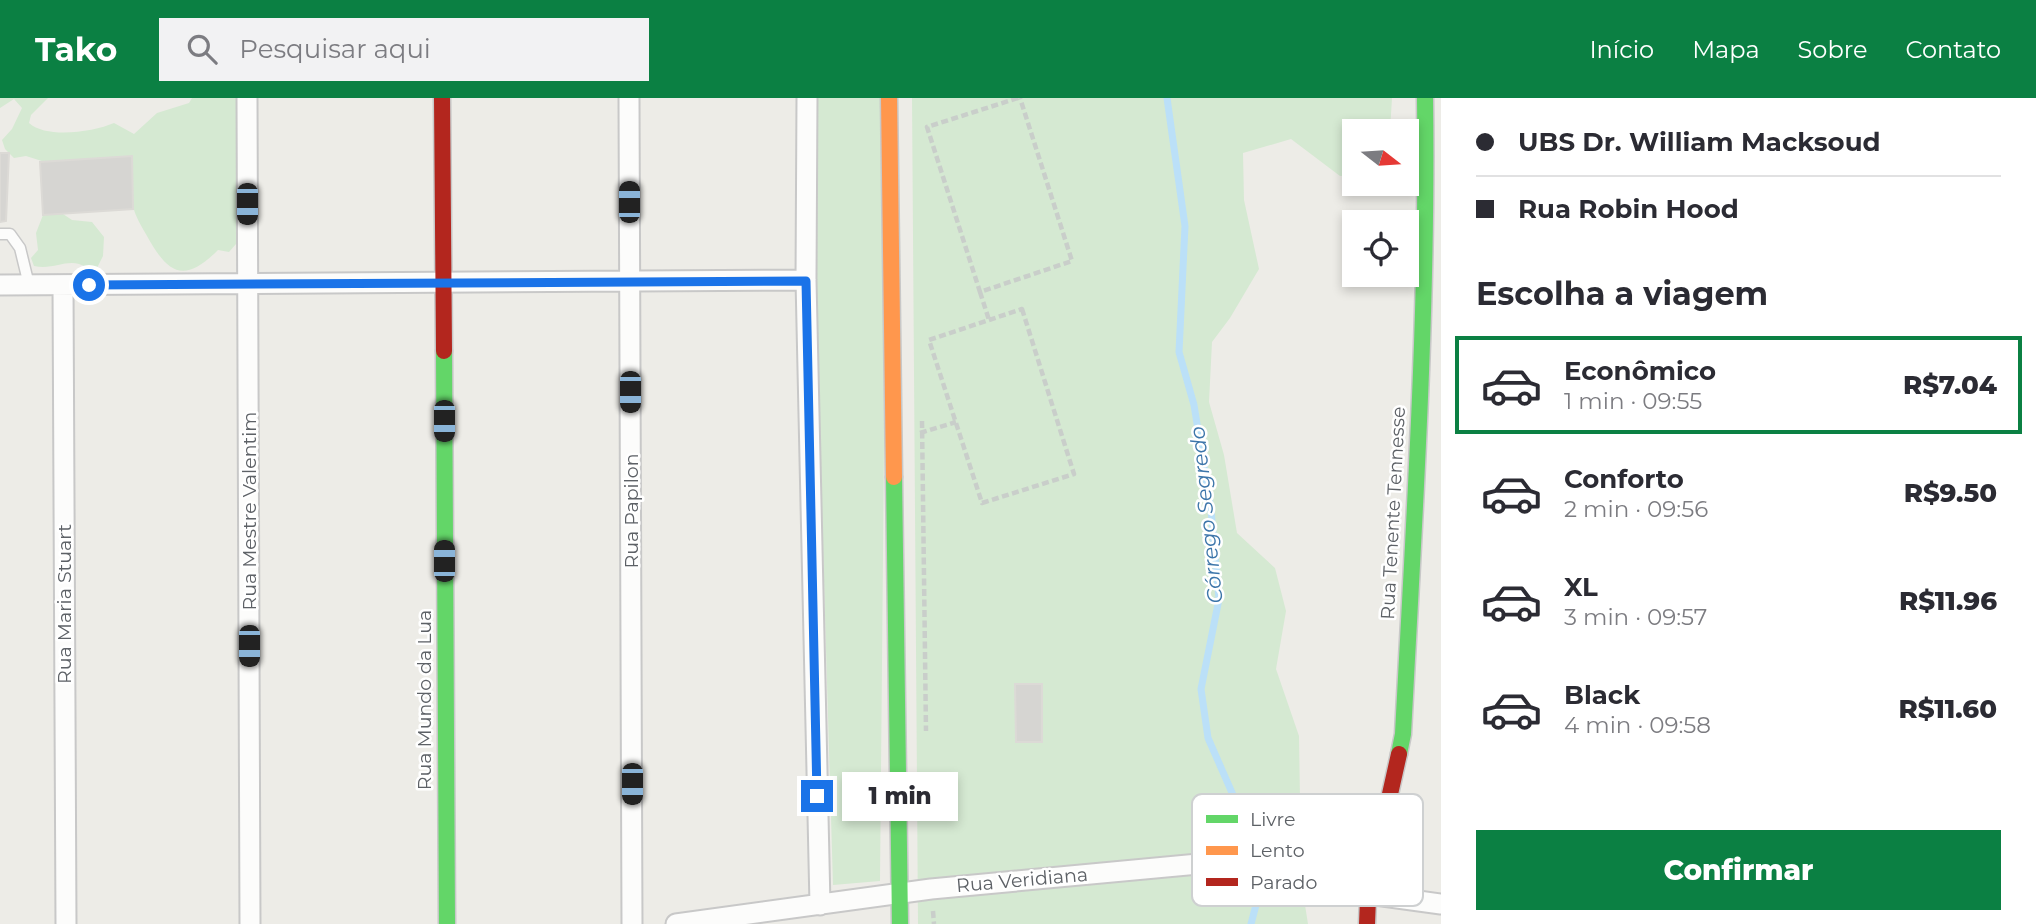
<!DOCTYPE html>
<html lang="pt">
<meta charset="utf-8">
<style>
body{margin:0;font-family:Montserrat,sans-serif;background:#f2f2f3;color:#2b2b33;height:100vh;display:flex;flex-direction:column;font-size:26px;white-space:nowrap}
*{box-sizing:border-box;margin:0}
p{font-size:23px;color:#7c7c81}
.icon{flex:none;width:38px;height:38px;fill:none;stroke:currentColor;stroke-width:2;stroke-linecap:round;stroke-linejoin:round}
.map{position:relative;flex:1;overflow:hidden}
.side{display:flex;flex-direction:column;background:#fff;width:595px}
.side>*{flex:none}
.banner{display:grid;align-content:center;height:154px;padding:0 35px;background:#fff}
.needle{width:46px;rotate:107deg}
.tools{position:absolute;left:1342px;top:21px;display:grid;gap:14px}
.tools a{display:grid;place-items:center;width:77px;height:77px;border-radius:0px;background:#fff;box-shadow:0 4px 10px #0003;font-size:35px}
.end{position:absolute;width:32px;height:32px;margin:-16px;border:9px solid #1a73e8;background:#fff;box-shadow:0 0 0 4px #fff}
.from{border-radius:50%}
.bubble{position:absolute;height:49px;border-radius:0px;background:#fff;box-shadow:0 4px 10px #0003;font-size:23px;font-weight:800;line-height:49px;text-align:center}
.car{position:absolute;width:21px;height:42px;margin:-21px -10px;border-radius:9px;box-shadow:0 0 5px 2px #0007;background:linear-gradient(#222 24%,#8ab4d8 0 40%,#222 0 76%,#8ab4d8 0 86%,#222 0)}
.banner b{display:flex;align-items:center;gap:24px;height:66px;font-size:26px}
.banner b+b{border-top:2px solid #e1e1e2}
.banner i{width:18px;height:18px;background:#2b2b33}
ul{padding:0;list-style:none}
li{display:flex;align-items:center;gap:21px;height:98px;margin:0 14px 10px;padding:0 21px;border:4px solid transparent;border-radius:0px}
li div{flex:1}
li b{display:block;font-size:26px}
li em{font-style:normal;font-weight:800}
li.active{border-color:#0b8043}
li>.icon{width:63px;height:63px;stroke-width:1.5}
h2{padding:0 35px;font-size:32px;line-height:84px}
.button{display:flex;gap:14px;margin-top:auto;padding:14px 35px}
.button a{flex:1;height:80px;border-radius:0px;background:#0b8043;color:#fff;font-size:28px;font-weight:800;line-height:80px;text-align:center}
header{display:flex;align-items:center;gap:42px;box-sizing:border-box;height:98px;padding:0 35px;background:#0b8043;color:#fff}
header strong{font-size:33px}
nav{display:flex;gap:38px;margin-inline-start:auto;font-size:24px}
.search{width:490px;height:63px;background:#f2f2f3;display:flex;align-items:center;gap:18px;box-sizing:border-box;padding:0 24px;border-radius:0px;color:#7c7c81;font-size:26px}
main{display:flex;flex:1;min-height:0}
.map>svg:first-child{display:block}
.green{fill:#d5e9d2}
.lines{fill:none;stroke-linecap:round;stroke-linejoin:round}
.stream{stroke:#bbe0f8;stroke-width:7}
.building{fill:#d6d5d2;stroke:#dcdad6;stroke-width:2}
.lane-casing{stroke:#c8c8c8;stroke-width:13}
.street-casing{stroke:#c8c8c8;stroke-width:23}
.fast-casing{stroke:#c8c8c8;stroke-width:19}
.slow-casing{stroke:#c8c8c8;stroke-width:19}
.jam-casing{stroke:#c8c8c8;stroke-width:19}
.path{stroke:#c9ceca;stroke-width:4.5;stroke-dasharray:7 3.5;stroke-linecap:butt}
.lane{stroke:#fcfcfb;stroke-width:10}
.street{stroke:#fcfcfb;stroke-width:19}
.fast{stroke:#63d668;stroke-width:16}
.slow{stroke:#ff974d;stroke-width:16}
.jam{stroke:#b3261e;stroke-width:16}
.route{stroke:#1a73e8;stroke-width:9}
.labels{text-anchor:middle;dominant-baseline:central;stroke-width:5;stroke-linejoin:round;paint-order:stroke}
.street-label{font-size:19px;fill:#5d6166;stroke:#fff}
.water-label{font-size:21px;font-style:italic;fill:#3d76aa;stroke:#fff}
.key{fill:#fff;stroke:#ced0d1;stroke-width:2}
.key-label{font-size:19px;fill:#5d6166}
</style>
<header>
<strong>Tako</strong>
<div class="search"><svg class="icon" aria-label="search" viewBox="0 0 24 24"><circle cx="10" cy="10" r="6"/><path d="M15 15l6 6"/></svg>Pesquisar aqui</div>
<nav><a>Início</a><a>Mapa</a><a>Sobre</a><a>Contato</a></nav>
</header>
<main>
<div class="map">
<svg width="1441" height="826" viewBox="0 0 1441 826">
<rect width="100%" height="100%" fill="#edece7"/>
<path class="green" d="M0,0H48L31,17L29,25C47,41 93,34 114,25L134,36L157,15L189,5L192,0H238V138L236,146L229,154L218,152C184,186 168,176 147,138C142,129 135,118 133,108C131,92 132,74 131,58L45,64L26,58L14,60L5,51L2,42L12,31L22,10L14,1L0,10Z
M816,0H882L884,347L880,783L833,787L815,179Z
M912,0H1392L1390,33H1354V77L1340,78L1291,41L1243,55L1244,102L1259,171L1230,220L1212,244L1209,304L1224,357L1237,435L1275,470L1286,513L1276,571L1299,638L1300,701L1259,738L1274,772L1277,792L1302,788L1308,826H918Z
M63,116L72,122L92,124L104,139L103,158L95,174C90,172 85,168 79,166C65,162 52,172 34,168L31,160L38,152L36,135L43,117Z"/>
<g class="lines">
<path class="stream" d="M1167,0L1185,128L1179,254L1194,307L1211,412L1219,501L1201,591L1208,640L1244,722L1256,807L1251,826"/>
</g>
<path class="building" d="M0,55H9L6,123L0,124Z
M132,58L133,111L43,117L40,64Z
M1015,586H1042V644H1016Z"/>
<g class="lines">
<defs>
<path id="lane" d="M0,136H10L20,150L29,187"/>
<path id="street" d="M247,0L250,826
M629,0L632,826
M807,0L806,182L820,807
M0,187L806,182
M63,187L66,826
M1368,796L1441,806
M676,826L931,791L1370,750"/>
<path id="fast" d="M444,253L447,826
M894,379L900,826
M1399,656L1403,636C1414,424 1428,212 1425,0"/>
<path id="slow" d="M889,0L894,379"/>
<path id="jam" d="M442,0L444,253
M1367,826L1370,750L1388,705L1399,656"/>
</defs>
<use href="#lane" class="lane-casing"/>
<use href="#street" class="street-casing"/>
<use href="#fast" class="fast-casing"/>
<use href="#slow" class="slow-casing"/>
<use href="#jam" class="jam-casing"/>
<path class="path" d="M1018,0L927,29L980,194L1072,163L1020,0
M980,194L989,222
M1022,211L1074,376L982,405L929,242Z
M922,323L926,633
M920,335L956,324
M933,813L934,826"/>
<use href="#lane" class="lane"/>
<use href="#street" class="street"/>
<use href="#fast" class="fast"/>
<use href="#slow" class="slow"/>
<use href="#jam" class="jam"/>
</g>
<g class="lines">
<path class="route" d="M89,187L806,183L817,698"/>
</g>
<g class="labels">
<g class="street-label">
<text transform="translate(249 413) rotate(-90)">Rua Mestre Valentim</text>
<text transform="translate(631 413) rotate(-90)">Rua Papilon</text>
<text transform="translate(1393 415) rotate(-87)">Rua Tenente Tennesse</text>
<text transform="translate(64 506) rotate(-90)">Rua Maria Stuart</text>
<text transform="translate(424 602) rotate(-90)">Rua Mundo da Lua</text>
<text transform="translate(1022 782) rotate(-5)">Rua Veridiana</text>
</g>
<g class="water-label">
<text transform="translate(1206 417) rotate(-96)">Córrego Segredo</text>
</g>
</g>
<rect x="1192" y="696" width="231" height="112" rx="10" class="key"/>
<rect x="1206" y="717" width="32" height="8" fill="#63d668"/>
<rect x="1206" y="748" width="32" height="9" fill="#ff974d"/>
<rect x="1206" y="780" width="32" height="8" fill="#b3261e"/>
<g class="key-label">
<text x="1250" y="728">Livre</text>
<text x="1250" y="759">Lento</text>
<text x="1250" y="791">Parado</text>
</g>
</svg>
<div class="tools">
<a><svg class="needle" viewBox="-14 -14 28 28"><path d="M0-13l5 13h-10z" fill="#e53935"/><path d="M0 13l5-13h-10z" fill="#7c7c81"/></svg></a>
<a><svg class="icon" aria-label="locate" viewBox="0 0 24 24"><circle cx="12" cy="12" r="6"/><path d="M12 2v4M12 18v4M2 12h4M18 12h4"/></svg></a>
</div>
<i class="end from" style="left:89px;top:187px"></i>
<i class="end" style="left:817px;top:698px"></i>
<div class="bubble" style="left:842px;top:674px;width:116px">1 min</div>
<i class="car" style="left:629px;top:104px;rotate:0deg"></i>
<i class="car" style="left:247px;top:106px;rotate:180deg"></i>
<i class="car" style="left:630px;top:294px;rotate:180deg"></i>
<i class="car" style="left:444px;top:323px;rotate:180deg"></i>
<i class="car" style="left:444px;top:463px;rotate:0deg"></i>
<i class="car" style="left:249px;top:548px;rotate:180deg"></i>
<i class="car" style="left:632px;top:686px;rotate:180deg"></i>
</div>
<section class="side">
<div class="banner">
<b><i class="from"></i>UBS Dr. William Macksoud</b>
<b><i></i>Rua Robin Hood</b>
</div>
<h2>Escolha a viagem</h2>
<ul>
<li class="active"><svg class="icon" aria-label="car" viewBox="0 0 24 24"><path d="M5 17H2v-5l4-1 3-4h7l3 4 3 1v5h-3M9 17h6M6 11h13"/><circle cx="7" cy="17" r="2"/><circle cx="17" cy="17" r="2"/></svg><div><b>Econômico</b><p>1 min · 09:55</p></div><em>R$7.04</em></li>
<li><svg class="icon" aria-label="car" viewBox="0 0 24 24"><path d="M5 17H2v-5l4-1 3-4h7l3 4 3 1v5h-3M9 17h6M6 11h13"/><circle cx="7" cy="17" r="2"/><circle cx="17" cy="17" r="2"/></svg><div><b>Conforto</b><p>2 min · 09:56</p></div><em>R$9.50</em></li>
<li><svg class="icon" aria-label="car" viewBox="0 0 24 24"><path d="M5 17H2v-5l4-1 3-4h7l3 4 3 1v5h-3M9 17h6M6 11h13"/><circle cx="7" cy="17" r="2"/><circle cx="17" cy="17" r="2"/></svg><div><b>XL</b><p>3 min · 09:57</p></div><em>R$11.96</em></li>
<li><svg class="icon" aria-label="car" viewBox="0 0 24 24"><path d="M5 17H2v-5l4-1 3-4h7l3 4 3 1v5h-3M9 17h6M6 11h13"/><circle cx="7" cy="17" r="2"/><circle cx="17" cy="17" r="2"/></svg><div><b>Black</b><p>4 min · 09:58</p></div><em>R$11.60</em></li>
</ul>
<div class="button"><a>Confirmar</a></div>
</section>
</main>
